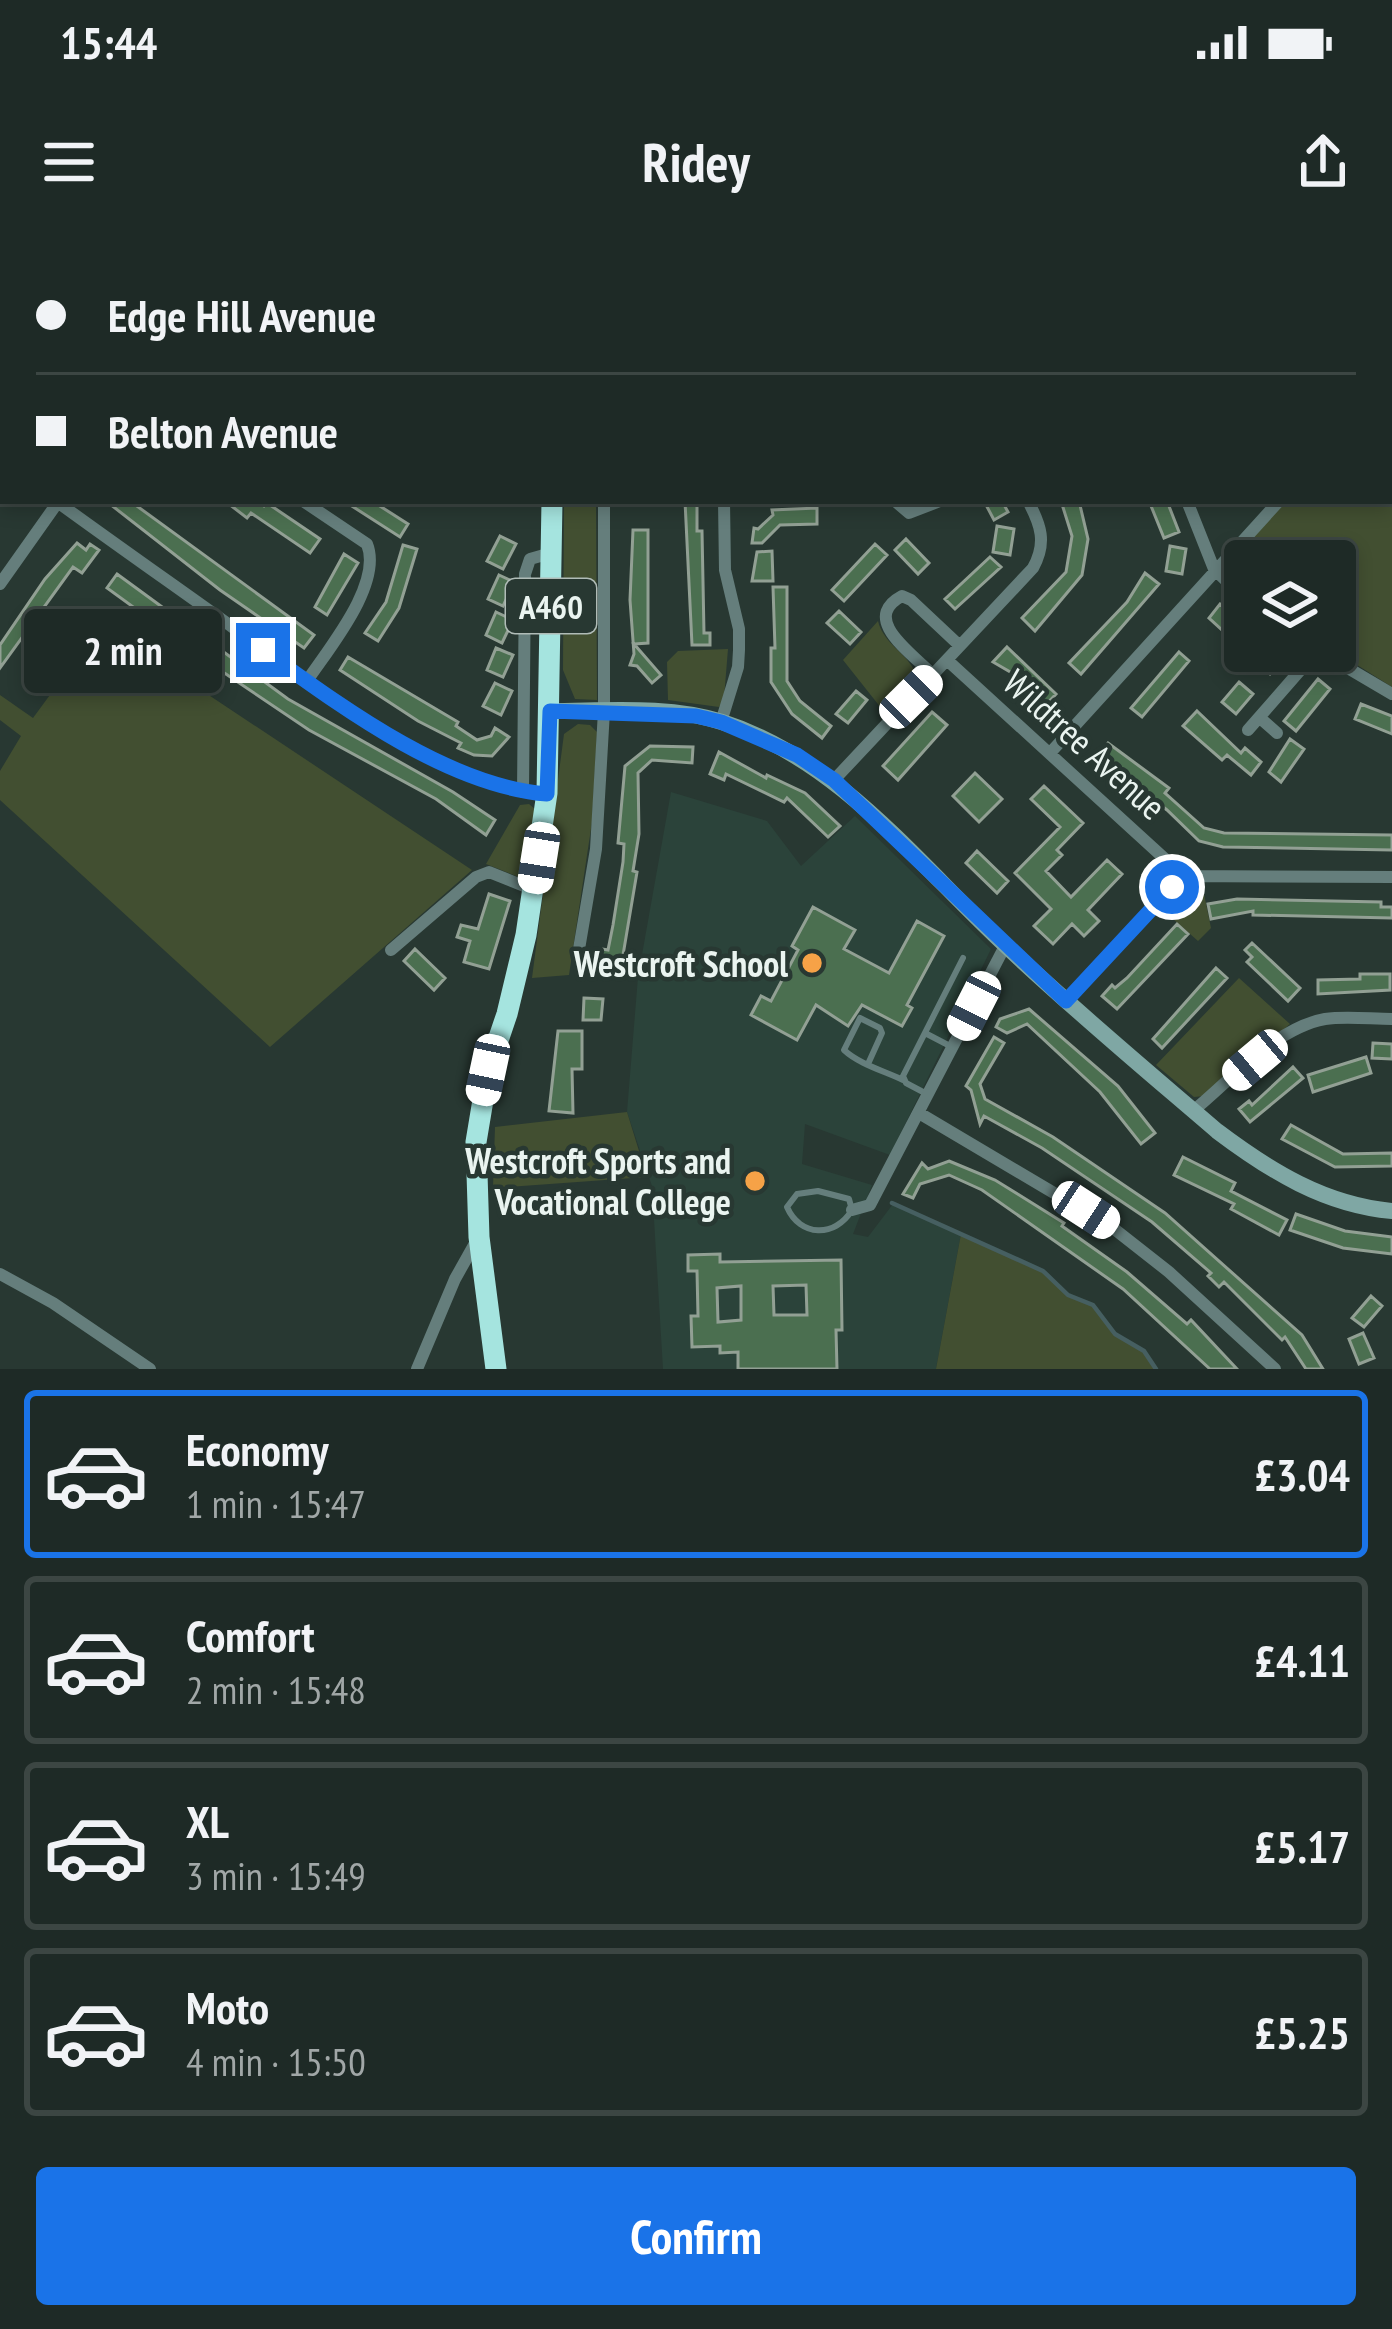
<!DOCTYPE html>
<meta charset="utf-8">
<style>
body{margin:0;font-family:"PT Sans Narrow",sans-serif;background:#26322e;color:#f1f3f6;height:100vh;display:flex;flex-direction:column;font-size:45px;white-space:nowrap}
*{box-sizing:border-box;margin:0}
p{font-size:39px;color:#a1a7a7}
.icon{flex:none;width:66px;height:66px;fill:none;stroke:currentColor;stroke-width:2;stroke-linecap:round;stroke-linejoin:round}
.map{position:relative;height:1129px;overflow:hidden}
.sheet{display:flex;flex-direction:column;background:#1e2a26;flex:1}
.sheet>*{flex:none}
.guide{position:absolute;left:0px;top:0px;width:1392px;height:264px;box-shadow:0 6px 18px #0003,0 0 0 3px #3c4643;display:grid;align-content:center;height:264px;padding:0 36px;background:#1e2a26}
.fabs{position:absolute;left:1224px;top:300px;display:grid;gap:24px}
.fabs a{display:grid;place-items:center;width:132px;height:132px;border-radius:12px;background:#1e2a26;box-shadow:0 6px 18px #0003,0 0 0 3px #3c4643;font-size:60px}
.end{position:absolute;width:54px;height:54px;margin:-27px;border:15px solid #1a73e8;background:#fff;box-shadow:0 0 0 6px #fff}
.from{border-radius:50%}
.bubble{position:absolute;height:84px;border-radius:12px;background:#1e2a26;box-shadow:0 6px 18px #0003,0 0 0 3px #3c4643;font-size:39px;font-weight:600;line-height:84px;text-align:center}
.car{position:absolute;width:36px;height:72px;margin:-36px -18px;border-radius:15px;box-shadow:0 0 9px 3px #0007;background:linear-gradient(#fff 24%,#345 0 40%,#fff 0 76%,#345 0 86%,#fff 0)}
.guide b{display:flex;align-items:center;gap:42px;height:114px;font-size:45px}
.guide b+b{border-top:3px solid #3c4643}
.guide i{width:30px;height:30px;background:#f1f3f6}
ul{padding:21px 0 0;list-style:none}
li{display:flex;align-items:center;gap:36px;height:168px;margin:0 24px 18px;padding:0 12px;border:6px solid #3c4643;border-radius:12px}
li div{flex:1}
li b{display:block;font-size:45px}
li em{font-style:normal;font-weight:600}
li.active{border-color:#1a73e8}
li>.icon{width:108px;height:108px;stroke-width:1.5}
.action{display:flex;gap:24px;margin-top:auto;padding:24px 36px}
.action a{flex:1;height:138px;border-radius:12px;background:#1a73e8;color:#fff;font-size:48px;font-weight:600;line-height:138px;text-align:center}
.status{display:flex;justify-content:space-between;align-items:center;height:84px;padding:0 60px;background:#1e2a26;direction:ltr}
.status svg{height:33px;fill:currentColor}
header{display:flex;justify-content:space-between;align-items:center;height:156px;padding:0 36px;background:#1e2a26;font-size:54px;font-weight:600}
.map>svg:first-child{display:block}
.built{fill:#2b433a}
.green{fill:#424f31}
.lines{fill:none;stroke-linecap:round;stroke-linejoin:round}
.stream{stroke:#465f61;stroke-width:4.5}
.building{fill:#4b6f50;stroke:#92a094;stroke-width:3;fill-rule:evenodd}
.lane{stroke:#657e7c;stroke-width:6}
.street{stroke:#657e7c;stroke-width:12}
.secondary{stroke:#7fa7a4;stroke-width:16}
.highway{stroke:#a5e4df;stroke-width:21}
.route{stroke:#1a73e8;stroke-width:15}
.poi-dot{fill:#f6a247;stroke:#283832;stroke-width:4.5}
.labels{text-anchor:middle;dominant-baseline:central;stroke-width:9;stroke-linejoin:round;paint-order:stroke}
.shield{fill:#283832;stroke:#b0bcb7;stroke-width:3}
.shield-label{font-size:33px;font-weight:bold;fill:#eaf4f0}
.street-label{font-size:36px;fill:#eaf4f0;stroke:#283832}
.poi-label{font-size:36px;font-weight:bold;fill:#eaf4f0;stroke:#283832;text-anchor:end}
</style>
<div class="status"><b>15:44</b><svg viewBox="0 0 49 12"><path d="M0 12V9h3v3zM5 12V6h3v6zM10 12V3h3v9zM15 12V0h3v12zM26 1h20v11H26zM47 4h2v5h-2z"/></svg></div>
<header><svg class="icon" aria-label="menu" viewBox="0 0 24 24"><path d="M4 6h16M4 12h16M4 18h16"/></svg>Ridey<svg class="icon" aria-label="share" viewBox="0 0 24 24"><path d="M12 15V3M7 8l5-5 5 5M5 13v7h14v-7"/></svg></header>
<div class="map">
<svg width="1392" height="1129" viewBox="0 0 1392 1129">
<rect width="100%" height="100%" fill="#283832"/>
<path class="built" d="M671,552L767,581L801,626L855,576L991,709L890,915L805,884L802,924L872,945L853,994L868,997L893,964L961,994L936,1129H663L652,946L627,872L638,737Z"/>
<path class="green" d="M1392,172V447L1335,411V321H1245V340L1235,318L1250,297L1287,261H1389Z
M564,261H596L597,460L575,459L563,430Z
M878,381C884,406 912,415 917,438L885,473L843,420Z
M102,384L472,630L270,807L0,560V531L21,496L0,480V455L33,478Z
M728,409L724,458L719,467L668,460L667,422L678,411Z
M578,484L590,485L597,492L592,582L569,735L532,738L564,494Z
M529,564L536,570L526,640L486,624L520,565Z
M1202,644L1211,688L1198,701L1164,671L1184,651Z
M1239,738L1290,784L1204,856L1194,857L1156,825Z
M627,872L647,937L493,948L495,887Z
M961,994L1043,1031L1068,1055L1093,1065L1116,1094L1144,1111L1156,1129H936Z"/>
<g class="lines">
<path class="stream" d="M892,963L1043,1031L1068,1055L1093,1065L1115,1094L1144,1111L1156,1129"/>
</g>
<path class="building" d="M106,261H130L314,395L304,408L220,350Z
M225,261H257L264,266L267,263L320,299L310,313L251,273L247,278Z
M344,261H372L408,284L400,297Z
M685,261H697V291H702L704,393H710V405H692Z
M984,261H1002L1008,272L994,280Z
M1061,261H1079L1088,299L1082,335L1035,391L1022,378L1066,332L1072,296Z
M1149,261H1167L1179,292L1164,298Z
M817,268V284L780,285L762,303H752L754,288L758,289L773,275L772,270Z
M997,286L1014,289L1010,315L993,312Z
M633,290H648V403L634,404L661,435L652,443L637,426L630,425L634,414L630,360Z
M500,296L516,304L503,329L487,321Z
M906,299L929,323L918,334L895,310Z
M77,303L86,310L90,304L99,310L82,333L73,327L0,428V405L45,339Z
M875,304L887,315L844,361L832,350Z
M403,305L417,309L399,368L378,401L365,393L386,362Z
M1170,306L1186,309L1182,334L1166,331Z
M772,311L773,341H752L757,312Z
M344,314L358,323L327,375L315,367Z
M990,317L1001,327L955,369L945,359Z
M1145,333L1159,344L1081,434L1069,423L1127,362Z
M117,334L288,459L453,552L495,580L486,595L436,559L309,490L217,428L107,348Z
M499,335L514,342L503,366L488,359Z
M773,347H787V441L800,461L831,486L822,498L792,474L771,442V408H775Z
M1220,364L1245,383V411L1209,378Z
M839,371L861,392L850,404L827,383Z
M496,372L513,380L502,403L486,395Z
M1007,407L1056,454L1042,469L1031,457L1035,453L1019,437L993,422Z
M496,408L513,415L503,437L487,430Z
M1245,411H1276L1285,418L1270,434Z
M1179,412L1189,421L1142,477L1131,468Z
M348,417L458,482L456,486L477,500L491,496L495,488L509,497L492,516L474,515L458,508L461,503L418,481L340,430Z
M1318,439L1330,449L1296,491L1284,481Z
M1239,442L1253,454L1236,474L1222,462Z
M495,443L512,451L501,475L483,466Z
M856,451L867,460L848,483L836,474Z
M1361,464L1392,476V494L1355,479Z
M1197,471L1241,513L1245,508L1261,522L1251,535L1227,515L1222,520L1183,486Z
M932,472L947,485L898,540L883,526Z
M1290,499L1304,509L1281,542L1269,532Z
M1108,503L1169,548L1165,553L1204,588L1224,593L1392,595V610L1223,607L1199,601L1167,570L1097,516Z
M650,506L693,507L692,523L652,520L638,533L639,594L633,631L637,632L621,727L599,722L602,709L608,710L613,685L623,622L624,604L618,603L625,526Z
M719,512L766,538L767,535L805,553L840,586L828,597L787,558L784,562L726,534L724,540L710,534Z
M975,533L1002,559L979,582L953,556Z
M1044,546L1083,583L1057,610L1062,615L1046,631L1071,657L1107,620L1122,634L1088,670L1099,681L1084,696L1072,684L1053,704L1034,686L1051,669L1015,633L1060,587L1031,559Z
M977,611L1008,641L997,653L966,623Z
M489,654L510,661L489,729L464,722L470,701L457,697L461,685L478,689Z
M1237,659L1381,662V667H1392V678L1253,675V671L1211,679L1208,664Z
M813,667L855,690L844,709L889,733L917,681L944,696L907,765L912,768L902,786L862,765L848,786L816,765L797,800L751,775L761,756L771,761L798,710L792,706Z
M1177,684L1188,694L1117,769L1102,756L1112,745L1115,748L1127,738Z
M1252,703L1300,748L1288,761L1247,722L1252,717L1245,710Z
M415,709L445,738L434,750L404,721Z
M1216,728L1227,738L1162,808L1153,799Z
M1360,734H1390V750L1318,754V740L1360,739Z
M584,758L603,759L601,780H583Z
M1029,769L1118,846L1155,893L1141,904L1100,852L1027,784L1007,793L996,787L1000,779Z
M558,791H582V829H572L573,873L549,871Z
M994,797L1004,803L980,844L985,859L1053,897L1165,973L1302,1095L1323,1129H1306L1285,1097L1282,1100L1224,1042L1219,1047L1208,1036L1211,1033L1152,982L1042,908L984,876L980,884L971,850L966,846Z
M1373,803L1392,804V819L1372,818Z
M1366,817L1371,833L1313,852L1308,835Z
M1293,827L1303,838L1250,882L1239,869L1249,861L1252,865Z
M1291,885L1343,914L1392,913V926L1335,927L1282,899Z
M1183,917L1235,943L1231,951L1287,980L1279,995L1231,969L1234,964L1174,935Z
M949,921L995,940L1064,983L1062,986L1127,1032L1187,1084L1191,1080L1237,1129H1210L1123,1049L982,950L949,935L920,944L913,958L903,954L922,923L928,929Z
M1296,974L1345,991L1392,997V1014L1343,1008L1290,990Z
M720,1014V1022L841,1020L842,1090H836L837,1129H738V1112L720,1113V1106L692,1107L691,1076H698L697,1031H688V1015ZM806,1045L807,1075H774L773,1046ZM741,1046V1080L718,1082L717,1048Z
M1371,1056L1382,1066L1364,1087L1352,1078Z
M1363,1093L1374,1118L1359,1124L1349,1099Z"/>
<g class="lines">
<path class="lane" d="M925,793L950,806
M868,824L882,793L880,788L860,778L844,810C859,824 884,831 903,840
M925,853L906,843L903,836L963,718
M818,951L849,959L852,970C835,998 800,997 787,967L797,954Z"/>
<path class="street" d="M380,0L387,3
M599,0V3
M719,0V3
M889,0L891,3
M1065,0L1067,3
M1253,0L1255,3
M257,3L259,0
M0,59L3,61
M1389,163L1392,161
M0,218L3,220
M56,261C115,304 175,346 235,389C322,452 437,545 547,553
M303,261L367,304C383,344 329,408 307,441
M895,261L909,273L940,261
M1187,261L1214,329L1245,359
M0,344L58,262
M1319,411L1392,454
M947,420L1165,619L1175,636
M933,435C913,414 859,379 902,356L911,360L960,406
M1260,478L1277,493
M721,482L738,427L739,410V389L725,330L724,261
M1248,490L1317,411
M1051,512L1279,261
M834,540L1033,328C1047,303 1041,285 1028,261
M523,552L525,334L530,319L551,313
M1175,636L1392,637
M391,710L476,637L489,632L534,650
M578,715L596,609L604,471V261
M1066,761L1163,658L1175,636
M1193,871C1231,840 1275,788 1325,779C1346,776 1371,779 1392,779
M919,873L1113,988L1169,1032L1275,1129
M852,970L870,965L1005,706
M0,1034L53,1063L150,1129
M417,1129L455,1039L478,998"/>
<path class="secondary" d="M550,471C606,471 668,465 722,482C839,519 918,624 1005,705C1074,770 1146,830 1217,891C1270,931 1325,965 1392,971"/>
<path class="highway" d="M549,0V3
M496,1129L479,997L476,902L488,830L507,774L526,695L547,553L552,261"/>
</g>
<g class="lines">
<path class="route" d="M263,410C342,467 448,546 547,554L550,471L696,476L721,482L797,515L834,540L1066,761L1172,647"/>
</g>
<g class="poi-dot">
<circle cx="812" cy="723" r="12"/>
<circle cx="755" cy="941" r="12"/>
</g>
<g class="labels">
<rect class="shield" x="506" y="339" width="90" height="54" rx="9"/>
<g class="shield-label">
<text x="551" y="366">A460</text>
</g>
<g class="street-label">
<text transform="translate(1085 504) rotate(42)">Wildtree Avenue</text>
</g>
<g class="poi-label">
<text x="788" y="723">Westcroft School</text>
<text x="731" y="920">Westcroft Sports and<tspan x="731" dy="41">Vocational College</tspan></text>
</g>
</g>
</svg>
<div class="fabs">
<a><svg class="icon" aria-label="layers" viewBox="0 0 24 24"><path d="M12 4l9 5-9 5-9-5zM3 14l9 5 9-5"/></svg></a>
</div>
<i class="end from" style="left:1172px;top:647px"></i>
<i class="end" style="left:263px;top:410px"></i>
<div class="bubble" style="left:24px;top:369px;width:198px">2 min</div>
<i class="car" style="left:911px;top:457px;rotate:45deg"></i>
<i class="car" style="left:539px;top:618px;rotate:189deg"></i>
<i class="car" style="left:974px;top:766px;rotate:207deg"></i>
<i class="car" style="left:1255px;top:820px;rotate:230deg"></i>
<i class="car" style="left:488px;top:830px;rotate:192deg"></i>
<i class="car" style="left:1086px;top:970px;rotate:123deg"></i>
<div class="guide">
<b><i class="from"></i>Edge Hill Avenue</b>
<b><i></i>Belton Avenue</b>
</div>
</div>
<section class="sheet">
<ul>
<li class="active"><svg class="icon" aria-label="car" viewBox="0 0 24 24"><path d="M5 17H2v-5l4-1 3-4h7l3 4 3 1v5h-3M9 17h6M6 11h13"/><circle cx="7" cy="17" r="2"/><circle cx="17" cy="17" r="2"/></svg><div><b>Economy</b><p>1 min · 15:47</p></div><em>£3.04</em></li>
<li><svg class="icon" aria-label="car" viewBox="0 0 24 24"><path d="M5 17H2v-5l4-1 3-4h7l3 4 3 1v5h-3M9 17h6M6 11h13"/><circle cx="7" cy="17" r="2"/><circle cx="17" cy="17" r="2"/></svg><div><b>Comfort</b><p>2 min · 15:48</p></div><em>£4.11</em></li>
<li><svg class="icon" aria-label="car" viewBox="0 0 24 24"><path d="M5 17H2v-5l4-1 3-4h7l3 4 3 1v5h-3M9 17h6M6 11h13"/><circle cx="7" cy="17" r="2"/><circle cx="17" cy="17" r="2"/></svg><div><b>XL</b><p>3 min · 15:49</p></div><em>£5.17</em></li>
<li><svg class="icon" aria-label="car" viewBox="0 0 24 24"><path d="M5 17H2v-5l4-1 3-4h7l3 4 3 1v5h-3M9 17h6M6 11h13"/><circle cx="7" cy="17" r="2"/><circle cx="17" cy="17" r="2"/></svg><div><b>Moto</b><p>4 min · 15:50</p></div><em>£5.25</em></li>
</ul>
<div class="action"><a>Confirm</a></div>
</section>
